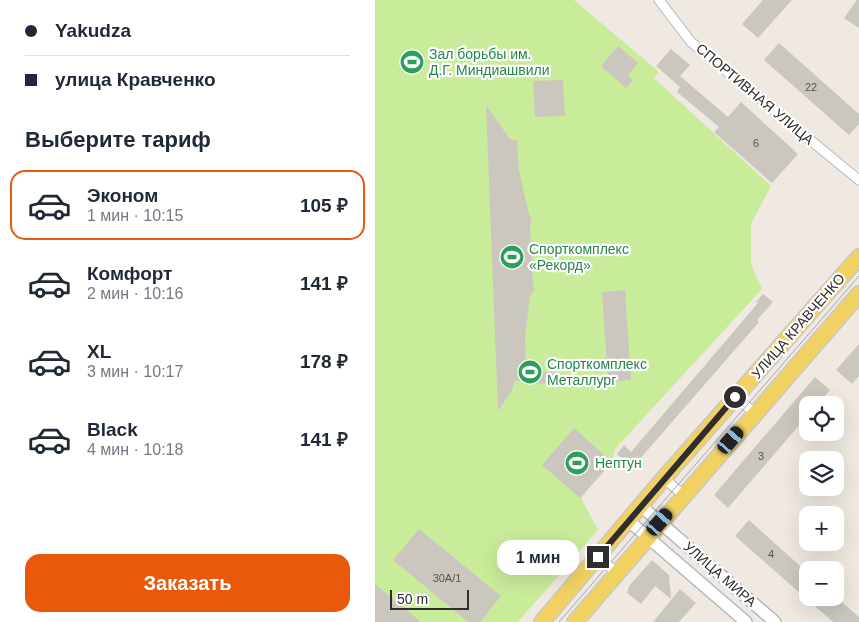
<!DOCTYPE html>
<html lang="ru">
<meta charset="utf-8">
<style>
body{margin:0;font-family:Helvetica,sans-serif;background:#f6f6f7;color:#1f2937;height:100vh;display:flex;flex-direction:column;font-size:19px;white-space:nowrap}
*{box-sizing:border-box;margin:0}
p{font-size:16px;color:#747a83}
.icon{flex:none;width:28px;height:28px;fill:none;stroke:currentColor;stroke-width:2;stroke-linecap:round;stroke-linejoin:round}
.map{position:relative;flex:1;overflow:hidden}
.panel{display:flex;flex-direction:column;background:#fff;width:375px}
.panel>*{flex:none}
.top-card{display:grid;align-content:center;height:110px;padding:0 25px;background:#fff}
.buttons{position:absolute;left:424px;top:396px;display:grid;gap:10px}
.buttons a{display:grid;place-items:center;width:45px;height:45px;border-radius:10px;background:#fff;box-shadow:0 5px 20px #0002;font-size:25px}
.scale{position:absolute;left:15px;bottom:12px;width:79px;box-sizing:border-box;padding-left:5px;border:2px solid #2e2e2e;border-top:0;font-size:14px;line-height:18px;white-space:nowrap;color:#2e2e2e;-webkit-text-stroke:4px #fff;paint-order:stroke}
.end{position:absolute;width:22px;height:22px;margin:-11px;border:6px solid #2e2e2e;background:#fff;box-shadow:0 0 0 2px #fff}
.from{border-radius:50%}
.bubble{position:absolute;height:35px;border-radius:15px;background:#fff;box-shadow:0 5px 20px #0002;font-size:16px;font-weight:600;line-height:35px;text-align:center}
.car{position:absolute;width:15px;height:30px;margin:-15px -8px;border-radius:6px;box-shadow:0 0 4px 1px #0007;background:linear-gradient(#222 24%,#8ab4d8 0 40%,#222 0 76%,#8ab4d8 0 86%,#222 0)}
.top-card b{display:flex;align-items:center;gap:18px;height:48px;font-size:19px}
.top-card b+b{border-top:1px solid #e0e1e3}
.top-card i{width:12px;height:12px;background:#1f2937}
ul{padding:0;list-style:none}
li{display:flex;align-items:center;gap:15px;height:70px;margin:0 10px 8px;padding:0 15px;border:2px solid transparent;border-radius:15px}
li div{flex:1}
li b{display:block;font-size:19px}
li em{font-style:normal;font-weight:600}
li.current{border-color:#ea580c}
li>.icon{width:45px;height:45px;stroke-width:1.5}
h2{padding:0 25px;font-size:22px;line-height:60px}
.button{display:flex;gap:10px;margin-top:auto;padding:10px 25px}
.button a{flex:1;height:58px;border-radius:15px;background:#ea580c;color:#fff;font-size:20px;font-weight:600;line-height:58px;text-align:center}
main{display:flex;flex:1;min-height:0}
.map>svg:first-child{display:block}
.pitch{fill:#c9ec9a}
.building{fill:#cbc7bf}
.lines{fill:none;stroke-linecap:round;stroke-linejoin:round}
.minor-casing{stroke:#b4b7c1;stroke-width:11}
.tertiary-casing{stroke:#b4b7c1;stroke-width:14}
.primary-casing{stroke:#c9c9c9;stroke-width:18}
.minor{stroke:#fff;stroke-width:9}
.tertiary{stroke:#fff;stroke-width:11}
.primary{stroke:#f2d163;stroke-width:15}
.tram{stroke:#a3a6b8;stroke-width:1}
.route{stroke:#2e2e2e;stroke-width:6}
.labels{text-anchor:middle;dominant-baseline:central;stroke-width:4.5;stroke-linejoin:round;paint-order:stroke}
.number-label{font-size:11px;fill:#555452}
.leisure-label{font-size:14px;fill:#27864d;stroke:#fff;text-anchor:start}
.street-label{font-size:14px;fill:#2e2e2e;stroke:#fff}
</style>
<main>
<section class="panel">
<div class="top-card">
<b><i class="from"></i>Yakudza</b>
<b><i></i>улица Кравченко</b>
</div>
<h2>Выберите тариф</h2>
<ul>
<li class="current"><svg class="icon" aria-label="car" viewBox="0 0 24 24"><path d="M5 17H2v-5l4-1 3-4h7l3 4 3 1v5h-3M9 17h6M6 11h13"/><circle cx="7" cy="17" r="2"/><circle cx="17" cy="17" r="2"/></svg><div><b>Эконом</b><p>1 мин · 10:15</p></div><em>105 ₽</em></li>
<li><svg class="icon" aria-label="car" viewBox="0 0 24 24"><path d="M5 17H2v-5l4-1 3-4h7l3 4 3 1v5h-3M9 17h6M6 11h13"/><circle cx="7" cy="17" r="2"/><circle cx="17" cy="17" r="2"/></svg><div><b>Комфорт</b><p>2 мин · 10:16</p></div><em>141 ₽</em></li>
<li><svg class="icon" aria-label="car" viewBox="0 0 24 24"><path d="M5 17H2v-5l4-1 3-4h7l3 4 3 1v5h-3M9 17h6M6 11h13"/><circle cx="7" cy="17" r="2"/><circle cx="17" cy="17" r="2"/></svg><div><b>XL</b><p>3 мин · 10:17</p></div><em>178 ₽</em></li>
<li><svg class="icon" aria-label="car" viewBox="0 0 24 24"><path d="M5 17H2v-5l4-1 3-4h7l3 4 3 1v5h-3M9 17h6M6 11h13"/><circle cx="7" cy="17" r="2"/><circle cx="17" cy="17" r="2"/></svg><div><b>Black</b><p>4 мин · 10:18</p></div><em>141 ₽</em></li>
</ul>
<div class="button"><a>Заказать</a></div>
</section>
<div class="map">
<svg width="484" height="622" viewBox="0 0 484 622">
<rect width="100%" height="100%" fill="#efe9e1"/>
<path class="pitch" d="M0,0H199L284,72L279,78L396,186L376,224V264L387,289L240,449L237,462L206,498L223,530L143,622H0Z"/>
<path class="building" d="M388,0H417L383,38L367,24Z
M482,0H484V28L469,18Z
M404,43L484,114V124L474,135L389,60Z
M243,46L263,63L253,75L258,80L251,88L226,66Z
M296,49L315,65L305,76L353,117L366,102L423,154L397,183L339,132L344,127L302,92L305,87L281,66Z
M188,80L190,116L160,117L158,81Z
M111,105L135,139L142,141L144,171L154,214L157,218L155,225L158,285L160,290L155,295L150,338L151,372H180V383L153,384L151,381H140L136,392L123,411Z
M250,290L256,380L233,382L227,292Z
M388,294L398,302L382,320L384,322L257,468L242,454L249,445L256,452L383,303L381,302Z
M484,344V376L477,384L461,370Z
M440,377L455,390L442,405H432V416L353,508L339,495Z
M199,428L237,462L205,498L167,465Z
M374,520L432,572V598H462L484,617V622H458L360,536Z
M44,529L126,596L105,622H93L18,560Z
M277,560L294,575L296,599L280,586L266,604L252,593L254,586Z
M0,584L46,622H0Z
M305,589L321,603L304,622H278Z"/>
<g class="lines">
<defs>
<path id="minor" d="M284,0L316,42L484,180
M360,397L380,413
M289,478L308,495
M223,557L242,573"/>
<path id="tertiary" d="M266,506L400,622
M254,521L371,622"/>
<path id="primary" d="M167,622L289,478L484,257
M200,622L484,294"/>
</defs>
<use href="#minor" class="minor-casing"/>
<use href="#tertiary" class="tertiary-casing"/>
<use href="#primary" class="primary-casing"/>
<use href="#minor" class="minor"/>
<use href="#tertiary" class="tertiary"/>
<use href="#primary" class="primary"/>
<path class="tram" d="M184,622L484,276"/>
</g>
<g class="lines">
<path class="route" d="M223,557L360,397"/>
</g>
<defs>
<symbol id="stadium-disc" viewBox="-11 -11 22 22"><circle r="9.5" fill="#2e9e5b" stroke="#fff"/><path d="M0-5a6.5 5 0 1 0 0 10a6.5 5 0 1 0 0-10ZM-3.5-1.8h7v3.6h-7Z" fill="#fff"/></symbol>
</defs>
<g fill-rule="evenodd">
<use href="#stadium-disc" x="23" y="48" width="28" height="28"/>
<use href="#stadium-disc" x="123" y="243" width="28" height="28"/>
<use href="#stadium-disc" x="141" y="358" width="28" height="28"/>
<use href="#stadium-disc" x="188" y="449" width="28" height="28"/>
</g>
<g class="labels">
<g class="number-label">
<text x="436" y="87">22</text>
<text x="381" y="143">6</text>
<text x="386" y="456">3</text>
<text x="396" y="554">4</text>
<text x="72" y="578">30А/1</text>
</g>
<g class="leisure-label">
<text x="54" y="54">Зал борьбы им.<tspan x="54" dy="16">Д.Г. Миндиашвили</tspan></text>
<text x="154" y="249">Спорткомплекс<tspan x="154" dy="16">«Рекорд»</tspan></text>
<text x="172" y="364">Спорткомплекс<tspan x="172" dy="16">Металлург</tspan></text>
<text x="220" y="463">Нептун</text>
</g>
<g class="street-label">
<text transform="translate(380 94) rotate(40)">СПОРТИВНАЯ УЛИЦА</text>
<text transform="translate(423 326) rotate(-49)">УЛИЦА КРАВЧЕНКО</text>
<text transform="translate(345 574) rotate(41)">УЛИЦА МИРА</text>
</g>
</g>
</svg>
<div class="buttons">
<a><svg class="icon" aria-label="locate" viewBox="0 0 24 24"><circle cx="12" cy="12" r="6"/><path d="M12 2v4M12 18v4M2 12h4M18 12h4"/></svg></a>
<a><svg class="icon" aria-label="layers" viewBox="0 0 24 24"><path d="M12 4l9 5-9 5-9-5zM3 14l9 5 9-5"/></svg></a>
<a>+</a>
<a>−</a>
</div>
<div class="scale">50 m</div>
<i class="end from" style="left:360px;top:397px"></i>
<i class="end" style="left:223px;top:557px"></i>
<div class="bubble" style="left:122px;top:540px;width:82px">1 мин</div>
<i class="car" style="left:356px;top:440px;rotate:41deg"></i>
<i class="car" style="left:285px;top:522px;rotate:41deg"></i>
</div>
</main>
